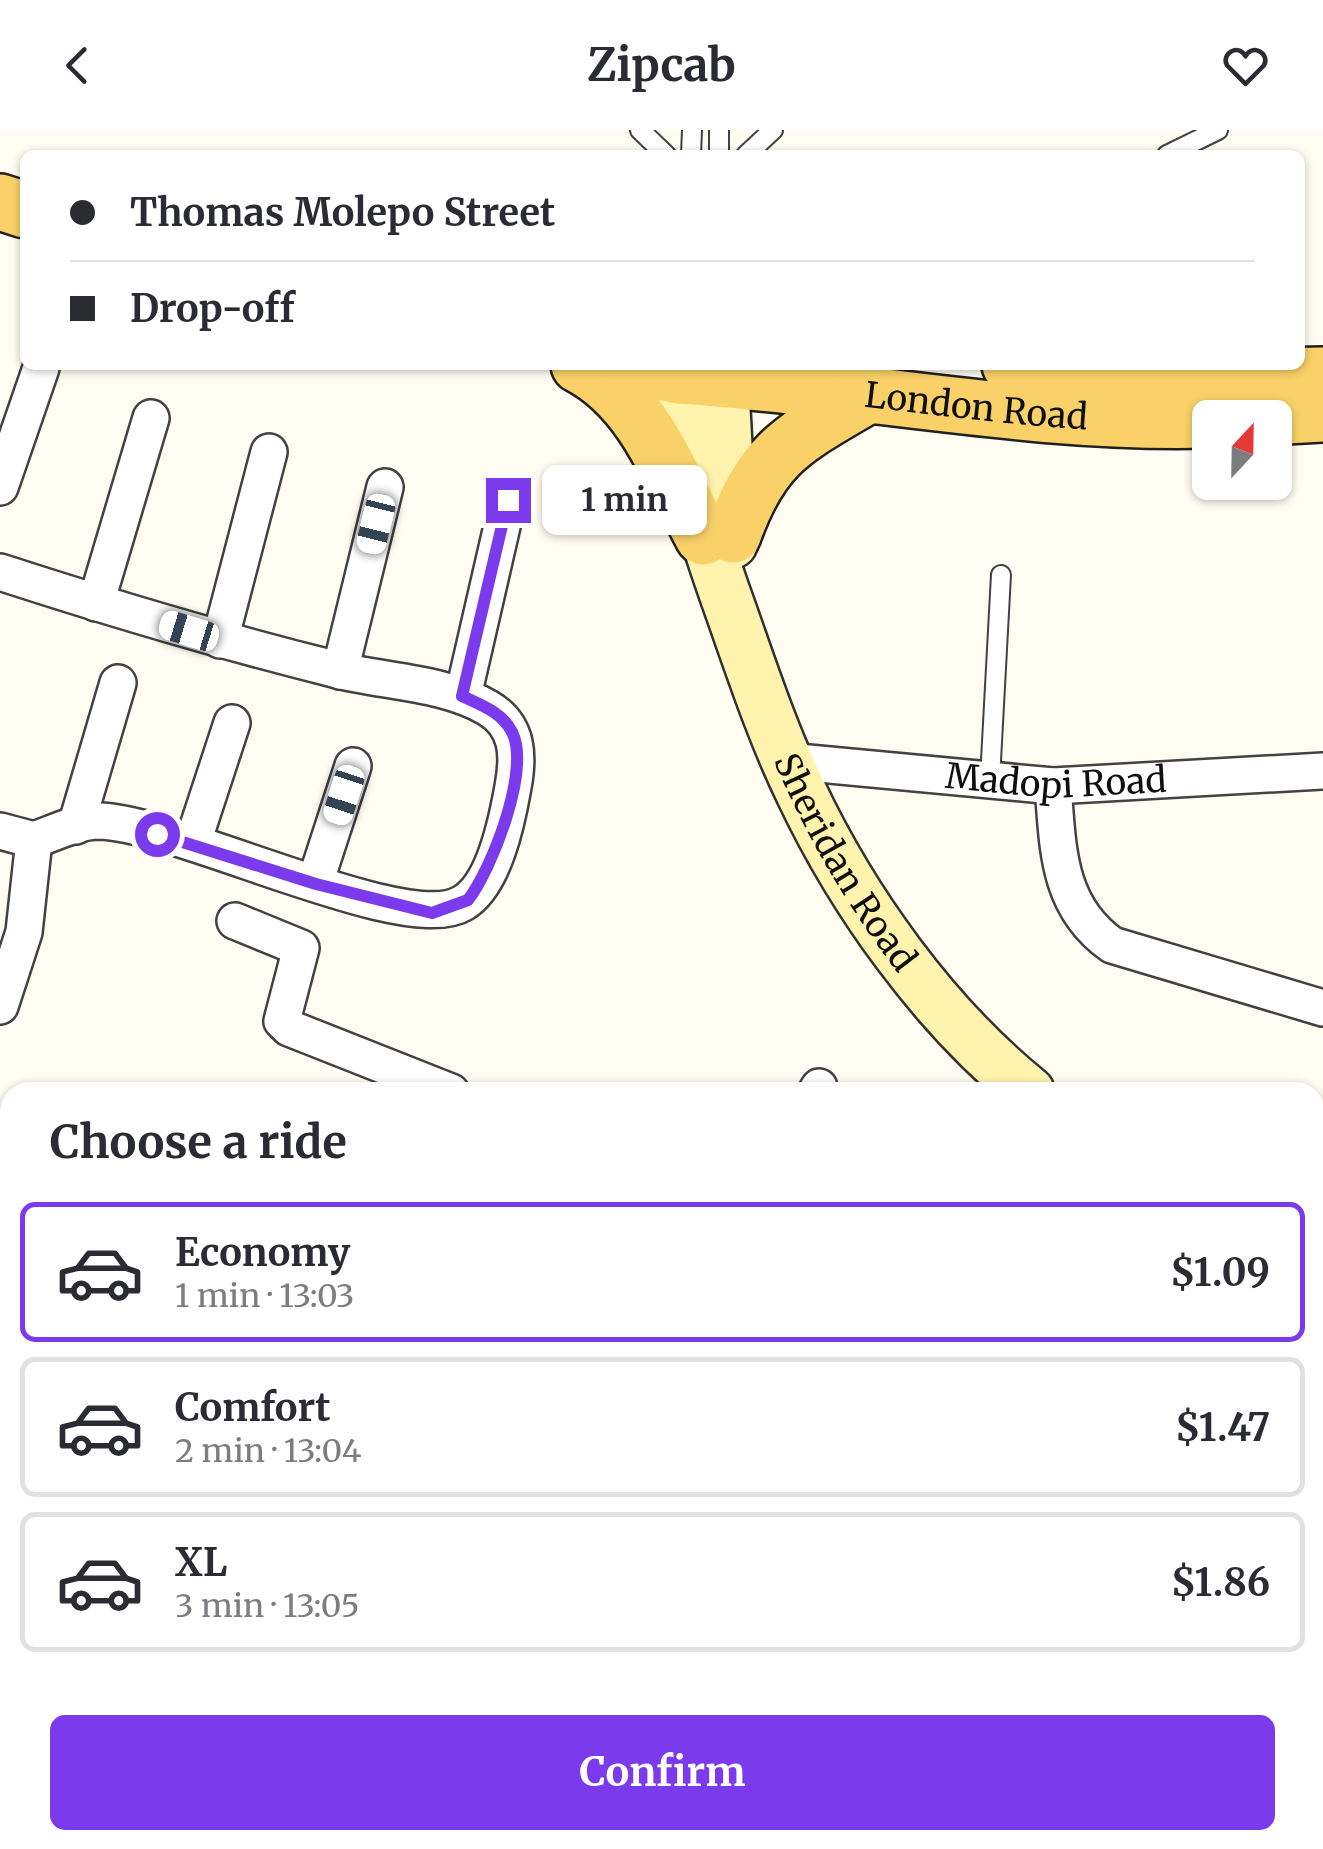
<!DOCTYPE html>
<meta charset="utf-8">
<style>
body{margin:0;font-family:Merriweather,serif;background:#f2f2f3;color:#2b2b33;height:100vh;display:flex;flex-direction:column;font-size:38px;white-space:nowrap}
*{box-sizing:border-box;margin:0}
p{font-size:32px;color:#7c7c81}
.icon{flex:none;width:55px;height:55px;fill:none;stroke:currentColor;stroke-width:2;stroke-linecap:round;stroke-linejoin:round}
.map{position:relative;flex:1;overflow:hidden}
.drawer{position:absolute;left:0px;top:952px;width:1325px;height:768px;display:flex;flex-direction:column;background:#fff;border-radius:30px 30px 0 0;box-shadow:0 2px 8px #0004}
.drawer>*{flex:none}
.top-card{position:absolute;left:20px;top:20px;width:1285px;height:220px;border-radius:15px;box-shadow:0 2px 8px #0004;display:grid;align-content:center;height:220px;padding:0 50px;background:#fff}
.needle{width:65px;rotate:22deg}
.tools{position:absolute;left:1192px;top:270px;display:grid;gap:20px}
.tools a{display:grid;place-items:center;width:100px;height:100px;border-radius:15px;background:#fff;box-shadow:0 2px 8px #0004;font-size:50px}
.end{position:absolute;width:45px;height:45px;margin:-22px;border:12px solid #7c3aed;background:#fff;box-shadow:0 0 0 5px #fff}
.from{border-radius:50%}
.bubble{position:absolute;height:70px;border-radius:15px;background:#fff;box-shadow:0 2px 8px #0004;font-size:32px;font-weight:700;line-height:70px;text-align:center}
.car{position:absolute;width:30px;height:60px;margin:-30px -15px;border-radius:12px;box-shadow:0 0 8px 2px #0007;background:linear-gradient(#fff 24%,#345 0 40%,#fff 0 76%,#345 0 86%,#fff 0)}
.top-card b{display:flex;align-items:center;gap:35px;height:95px;font-size:38px}
.top-card b+b{border-top:2px solid #e1e1e2}
.top-card i{width:25px;height:25px;background:#2b2b33}
ul{padding:0;list-style:none}
li{display:flex;align-items:center;gap:30px;height:140px;margin:0 20px 15px;padding:0 30px;border:5px solid #e1e1e2;border-radius:15px}
li div{flex:1}
li b{display:block;font-size:38px}
li em{font-style:normal;font-weight:700}
li.active{border-color:#7c3aed}
li>.icon{width:90px;height:90px;stroke-width:1.5}
h2{padding:0 50px;font-size:45px;line-height:120px}
.button{display:flex;gap:20px;margin-top:auto;padding:20px 50px}
.button a{flex:1;height:115px;border-radius:15px;background:#7c3aed;color:#fff;font-size:40px;font-weight:700;line-height:115px;text-align:center}
header{display:flex;justify-content:space-between;align-items:center;height:130px;padding:0 50px;background:#fff;font-size:45px;font-weight:700}
.map>svg:first-child{display:block}
.lines{fill:none;stroke-linecap:round;stroke-linejoin:round}
.lane-casing{stroke:#424242;stroke-width:22}
.street-casing{stroke:#424242;stroke-width:40}
.secondary-casing{stroke:#313131;stroke-width:55}
.primary-casing{stroke:#202020;stroke-width:60}
.lane{stroke:#fff;stroke-width:18}
.street{stroke:#fff;stroke-width:35}
.secondary{stroke:#fff3ad;stroke-width:50}
.primary{stroke:#f9d168;stroke-width:55}
.route{stroke:#7c3aed;stroke-width:12}
.labels{text-anchor:middle;dominant-baseline:central;stroke-width:10;stroke-linejoin:round;paint-order:stroke}
.street-label{font-size:35px;fill:#0f0f0f;stroke:#fff}
</style>
<header><svg class="icon" aria-label="back" viewBox="0 0 24 24"><path d="M15 5l-7 7 7 7"/></svg>Zipcab<svg class="icon" aria-label="heart" viewBox="0 0 24 24"><path d="M12 20l-8-8c-3-5 5-10 8-4 3-6 11-1 8 4z"/></svg></header>
<div class="map">
<svg width="1323" height="1719" viewBox="0 0 1323 1719">
<rect width="100%" height="100%" fill="#fffcf2"/>
<g class="lines">
<defs>
<path id="lane" d="M640,0L666,25
M719,0V25
M691,25L692,0
M746,25L773,0
M1167,25L1218,0
M990,649L1001,445"/>
<g id="street">
<path d="M0,357L41,238"/>
<path d="M0,442C111,478 222,511 334,539C383,552 444,552 488,578C518,596 519,625 513,657C507,691 494,755 463,773C406,808 180,693 99,691C78,691 54,703 34,710"/>
<path d="M96,473L151,288"/>
<path d="M220,510L269,322"/>
<path d="M340,541L385,357"/>
<path d="M463,566L508,370"/>
<path id="s1" d="M787,631L1053,656L1323,641"/>
<path d="M1053,656C1058,718 1057,776 1112,815L1323,878"/>
<path d="M76,696L118,553"/>
<path d="M0,701L34,710L24,802L0,876"/>
<path d="M193,712L232,593"/>
<path d="M315,753L353,636"/>
<path d="M235,791L301,818L282,891L289,898L451,962"/>
<path d="M816,962L819,957"/>
<path d="M0,1252L10,1255"/>
<path d="M1315,1429L1323,1420"/>
<path d="M0,1516L10,1519"/>
<path d="M1315,1679L1323,1692"/>
<path d="M192,1710L194,1719"/>
<path d="M628,1710L655,1719"/>
<path d="M456,1719L459,1710"/>
</g>
<g id="secondary">
<path id="s2" d="M681,235C672,312 700,392 725,464C749,531 770,598 801,662C853,772 934,885 1029,962"/>
<path d="M722,235L732,413"/>
<path d="M1315,1131L1323,1134"/>
</g>
<g id="primary">
<path d="M0,72L25,80"/>
<path d="M579,235C644,269 670,346 703,407"/>
<path id="s3" d="M627,235L679,246C857,257 1031,295 1210,290"/>
<path d="M1010,235L1167,248L1323,245"/>
<path d="M1254,288L1323,284"/>
<path d="M733,405C762,323 792,310 863,268"/>
</g>
</defs>
<use href="#lane" class="lane-casing"/>
<use href="#street" class="street-casing"/>
<use href="#secondary" class="secondary-casing"/>
<use href="#primary" class="primary-casing"/>
<use href="#lane" class="lane"/>
<use href="#street" class="street"/>
<use href="#secondary" class="secondary"/>
<use href="#primary" class="primary"/>
</g>
<g class="lines">
<path class="route" d="M157,704L316,754L432,783L468,770C492,739 531,639 512,602C502,582 481,575 462,566L508,370"/>
</g>
<g class="labels">
<g class="street-label">
<text stroke="none"><textPath href="#s3" startOffset="352">London Road</textPath></text>
<text stroke="none"><textPath href="#s1" startOffset="270">Madopi Road</textPath></text>
<text stroke="none"><textPath href="#s2" startOffset="530">Sheridan Road</textPath></text>
</g>
</g>
</svg>
<div class="tools">
<a><svg class="needle" viewBox="-14 -14 28 28"><path d="M0-13l5 13h-10z" fill="#e53935"/><path d="M0 13l5-13h-10z" fill="#7c7c81"/></svg></a>
</div>
<i class="end from" style="left:157px;top:704px"></i>
<i class="end" style="left:508px;top:370px"></i>
<div class="bubble" style="left:542px;top:335px;width:165px">1 min</div>
<i class="car" style="left:376px;top:394px;rotate:194deg"></i>
<i class="car" style="left:189px;top:501px;rotate:287deg"></i>
<i class="car" style="left:344px;top:665px;rotate:198deg"></i>
<div class="top-card">
<b><i class="from"></i>Thomas Molepo Street</b>
<b><i></i>Drop-off</b>
</div>
<section class="drawer">
<h2>Choose a ride</h2>
<ul>
<li class="active"><svg class="icon" aria-label="car" viewBox="0 0 24 24"><path d="M5 17H2v-5l4-1 3-4h7l3 4 3 1v5h-3M9 17h6M6 11h13"/><circle cx="7" cy="17" r="2"/><circle cx="17" cy="17" r="2"/></svg><div><b>Economy</b><p>1 min · 13:03</p></div><em>$1.09</em></li>
<li><svg class="icon" aria-label="car" viewBox="0 0 24 24"><path d="M5 17H2v-5l4-1 3-4h7l3 4 3 1v5h-3M9 17h6M6 11h13"/><circle cx="7" cy="17" r="2"/><circle cx="17" cy="17" r="2"/></svg><div><b>Comfort</b><p>2 min · 13:04</p></div><em>$1.47</em></li>
<li><svg class="icon" aria-label="car" viewBox="0 0 24 24"><path d="M5 17H2v-5l4-1 3-4h7l3 4 3 1v5h-3M9 17h6M6 11h13"/><circle cx="7" cy="17" r="2"/><circle cx="17" cy="17" r="2"/></svg><div><b>XL</b><p>3 min · 13:05</p></div><em>$1.86</em></li>
</ul>
<div class="button"><a>Confirm</a></div>
</section>
</div>
